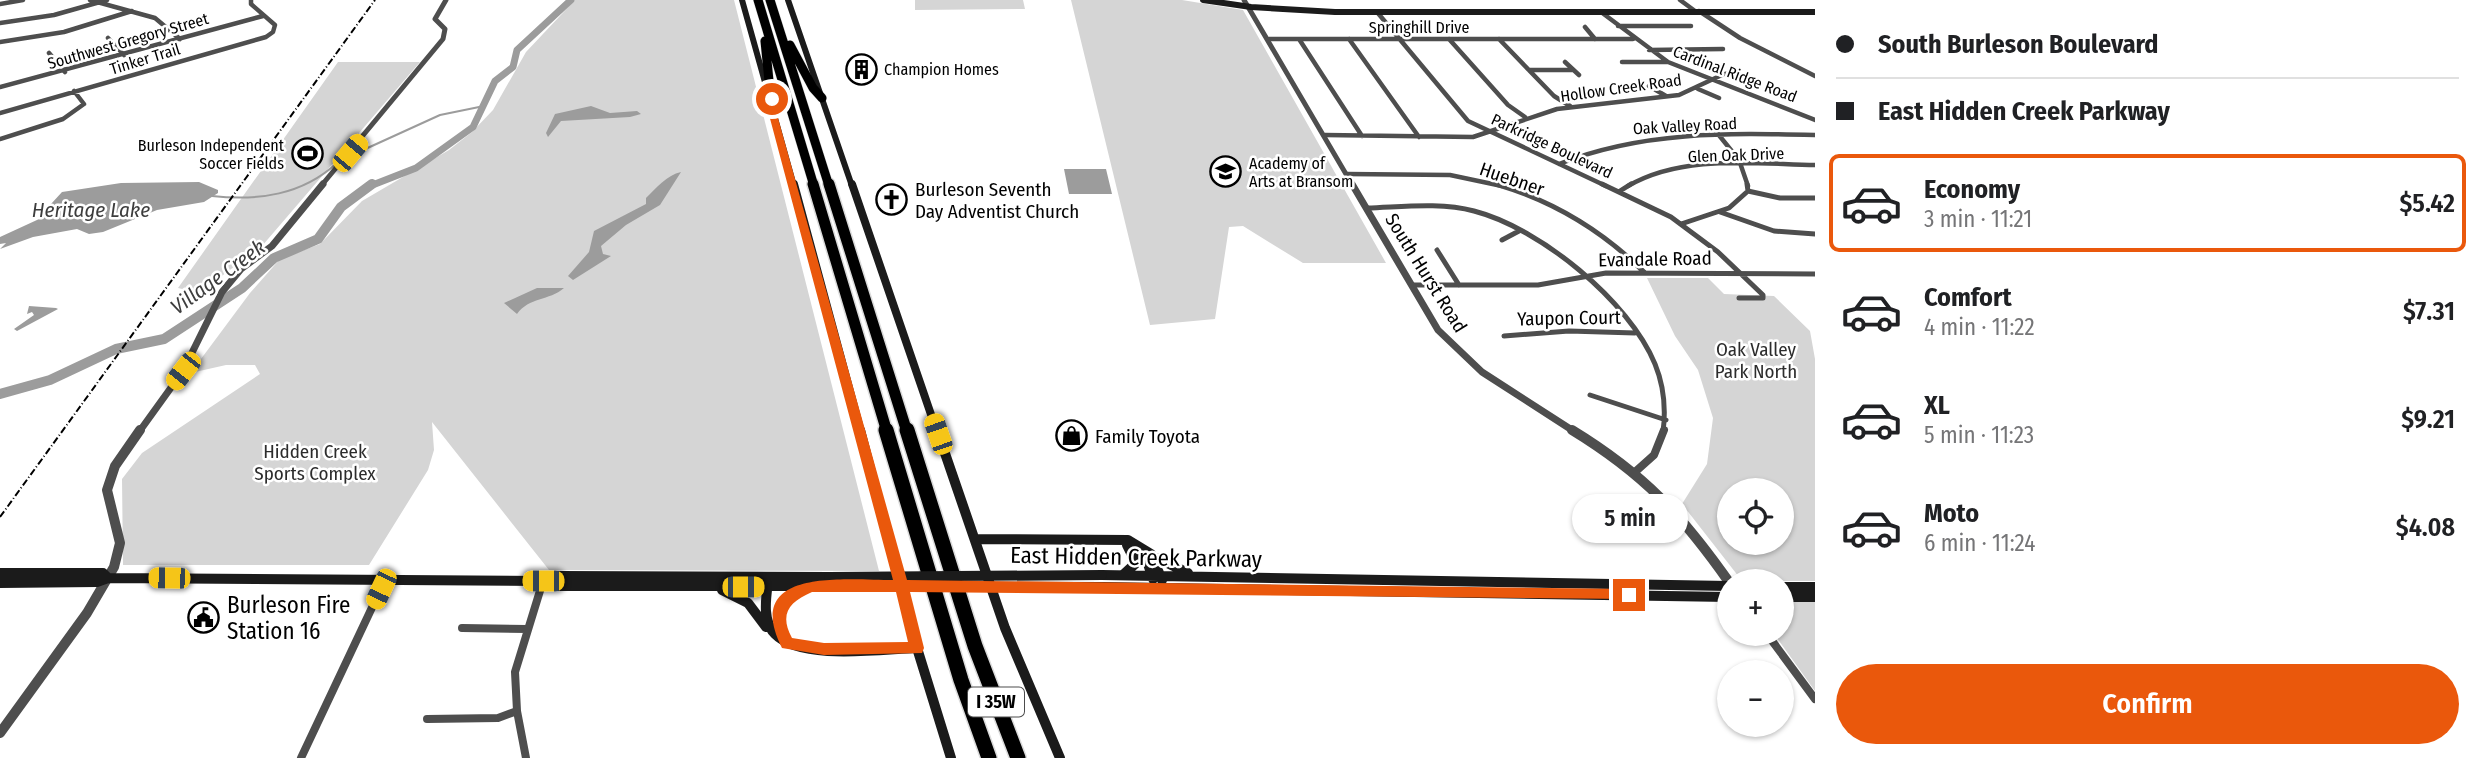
<!DOCTYPE html>
<meta charset="utf-8">
<style>
body{margin:0;font-family:"Fira Sans Condensed",sans-serif;background:#f2f2f2;color:#202124;height:100vh;display:flex;flex-direction:column;font-size:26px;white-space:nowrap}
*{box-sizing:border-box;margin:0}
p{font-size:23px;color:#757577}
.icon{flex:none;width:38px;height:38px;fill:none;stroke:currentColor;stroke-width:2;stroke-linecap:round;stroke-linejoin:round}
.map{position:relative;flex:1;overflow:hidden}
.side{display:flex;flex-direction:column;background:#fff;width:665px}
.side>*{flex:none}
.top-card{display:grid;align-content:center;height:154px;padding:0 21px;background:#fff}
.tools{position:absolute;left:1717px;top:478px;display:grid;gap:14px}
.tools a{display:grid;place-items:center;width:77px;height:77px;border-radius:50%;background:#fff;box-shadow:0 2px 5px #0004;font-size:35px}
.end{position:absolute;width:32px;height:32px;margin:-16px;border:9px solid #ea580c;background:#fff;box-shadow:0 0 0 4px #fff}
.from{border-radius:50%}
.bubble{position:absolute;height:49px;border-radius:24px;background:#fff;box-shadow:0 2px 5px #0004;font-size:23px;font-weight:600;line-height:49px;text-align:center}
.car{position:absolute;width:21px;height:42px;margin:-21px -10px;border-radius:9px;box-shadow:0 0 5px 2px #0007;background:linear-gradient(#f5c518 24%,#345 0 40%,#f5c518 0 76%,#345 0 86%,#f5c518 0)}
.top-card b{display:flex;align-items:center;gap:24px;height:66px;font-size:26px}
.top-card b+b{border-top:2px solid #e0e0e0}
.top-card i{width:18px;height:18px;background:#202124}
ul{padding:0;list-style:none}
li{display:flex;align-items:center;gap:21px;height:98px;margin:0 14px 10px;padding:0 7px;border:4px solid transparent;border-radius:10px}
li div{flex:1}
li b{display:block;font-size:26px}
li em{font-style:normal;font-weight:600}
li.on{border-color:#ea580c}
li>.icon{width:63px;height:63px;stroke-width:1.5}
.action{display:flex;gap:14px;margin-top:auto;padding:14px 21px}
.action a{flex:1;height:80px;border-radius:42px;background:#ea580c;color:#fff;font-size:28px;font-weight:600;line-height:80px;text-align:center}
main{display:flex;flex:1;min-height:0}
.map>svg:first-child{display:block}
.green{fill:#d5d5d5;fill-rule:evenodd}
.water{fill:#9c9c9c}
.lines{fill:none;stroke-linecap:round;stroke-linejoin:round}
.stream{stroke:#9c9c9c;stroke-width:2}
.river-far1{stroke:#9c9c9c;stroke-width:7}
.river{stroke:#9c9c9c;stroke-width:10}
.motorway-far2-casing{stroke:#dbdbdb;stroke-width:10}
.motorway-far1-casing{stroke:#dbdbdb;stroke-width:14}
.motorway-casing{stroke:#dbdbdb;stroke-width:18}
.minor-far2{stroke:#4e4e4e;stroke-width:4.5}
.minor-far1{stroke:#4e4e4e;stroke-width:5}
.minor{stroke:#4e4e4e;stroke-width:8}
.tertiary-far2{stroke:#4e4e4e;stroke-width:5}
.tertiary-far1{stroke:#4e4e4e;stroke-width:7}
.tertiary{stroke:#4e4e4e;stroke-width:10}
.secondary-far2{stroke:#1b1b1b;stroke-width:6}
.secondary-far1{stroke:#1b1b1b;stroke-width:8}
.secondary{stroke:#1b1b1b;stroke-width:10}
.motorway-far2{stroke:#000;stroke-width:9}
.motorway-far1{stroke:#000;stroke-width:11}
.motorway{stroke:#000;stroke-width:15}
.rail{stroke:#000;stroke-width:2;stroke-dasharray:7 2.5 1 2.5;stroke-linecap:butt}
.secondary-bridge{stroke:#1b1b1b;stroke-width:10}
.route{fill:#ea580c;fill-rule:evenodd}
.labels{text-anchor:middle;dominant-baseline:central;stroke-width:5;stroke-linejoin:round;paint-order:stroke}
.far-street-label{font-size:16px;fill:#000;stroke:#fff}
.far-poi-label{font-size:16px;fill:#000;stroke:#fff;text-anchor:start}
.shield{fill:#fff;stroke:#4c4c4c;stroke-width:2}
.shield-label{font-size:18px;font-weight:bold;fill:#000}
.street-label{font-size:19px;fill:#000;stroke:#fff}
.poi-label{font-size:19px;fill:#000;stroke:#fff;text-anchor:start}
.park-label{font-size:19px;fill:#2c2c2c;stroke:#fff}
.water-label{font-size:21px;font-style:italic;fill:#3d3d3d;stroke:#fff}
.near-street-label{font-size:23px;fill:#000;stroke:#fff}
.near-poi-label{font-size:23px;fill:#000;stroke:#fff;text-anchor:start}
</style>
<main>
<div class="map">
<svg width="1815" height="758" viewBox="0 0 1815 758">
<rect width="100%" height="100%" fill="#fff"/>
<path class="green" d="M575,0H734L879,571L549,570L432,422L434,450L428,470L369,565H123L122,479L142,453L260,374L255,365H226L195,372V367L250,293L280,259L320,244L362,201L449,150L472,132L493,110L526,52Z
M915,0H1023L1025,9L915,10Z
M1071,0H1182L1243,10L1386,263H1303L1243,226L1229,227L1215,319L1150,325Z
M338,62H420L262,246L199,293L178,288Z
M1647,278H1708L1724,294L1774,296L1810,331L1815,359V581H1748L1739,577L1682,504L1707,464L1713,418L1698,370L1675,336ZM1729,490H1782V542H1729Z
M1782,602H1815V691L1774,634H1782Z"/>
<path class="water" d="M591,106L610,113L637,111L641,114L630,117L561,121L548,137L546,133L555,114Z
M1064,169H1106L1112,194H1069Z
M681,172L660,205L626,225L601,246L603,254L611,256L573,280L568,276L589,252L594,231L646,204V198C656,188 667,175 681,172Z
M199,182L218,190V193L204,202L157,210L103,232L89,234L77,229L33,237L0,249L6,243L0,244V237L50,214L55,209L51,204L62,192L121,183Z
M537,288H564C549,301 529,297 517,314L504,303Z
M29,306L56,308L58,309L17,331L14,329L34,315L32,312L27,314Z"/>
<g class="lines">
<path class="stream" d="M350,156L440,115L484,106
M212,196C259,201 302,195 337,163"/>
<path class="river-far1" d="M370,186L416,168L473,127L495,81L513,67L517,50L571,0"/>
<path class="river" d="M0,394L50,380L116,349L164,339L242,288L274,258L318,239L341,207L372,184"/>
<defs>
<path id="motorway-far2" d="M758,0L814,186
M770,0L829,186
M765,41L772,111
M790,45L813,88L822,98"/>
<path id="motorway-far1" d="M813,184L887,432
M829,184L907,432"/>
<path id="motorway" d="M886,430L961,680L989,758
M907,430L975,646L1018,758"/>
</defs>
<use href="#motorway-far2" class="motorway-far2-casing"/>
<use href="#motorway-far1" class="motorway-far1-casing"/>
<use href="#motorway" class="motorway-casing"/>
<path class="minor-far2" d="M90,0L155,18L180,39
M1680,0L1695,11
M0,4L23,0
M1699,11L1740,38L1815,76
M1377,12L1468,121L1606,186
M1601,12L1668,62L1815,120
M0,23L54,15L107,0
M1618,26H1691
M1585,27L1595,39
M108,38L124,55
M1269,39H1633
M1299,39L1362,136
M1349,39L1419,137
M1449,39L1508,105L1525,117
M1499,39L1554,96L1570,106
M0,42L64,32L132,11
M1649,50L1723,49
M49,53L65,72
M1565,62L1579,75
M1622,62H1668
M1529,70H1573
M1649,86L1666,96
M0,87L263,16
M1698,89L1719,98
M0,113L266,37L273,32L275,25L251,4V0
M1718,134L1739,160L1748,186
M1325,135L1473,137L1557,109L1679,95L1724,74L1733,73
M0,139L63,119L84,104L74,91
M1559,164C1642,131 1727,133 1815,135
M1347,174L1450,175L1502,186
M1628,186C1683,154 1755,164 1815,165"/>
<path class="minor-far1" d="M1496,184C1553,201 1603,231 1645,273
M1602,184L1671,217L1718,252L1763,295V298H1739
M1620,191L1631,184
M1748,191L1780,198H1815
M1367,208C1402,207 1440,202 1474,211C1540,228 1629,301 1655,364C1664,386 1666,409 1663,432
M1720,212L1774,231L1815,234
M1681,224L1729,208L1748,191L1747,184
M1502,240L1519,231
M1437,250L1459,285
M1412,285H1538L1606,273L1815,274
M1504,336L1569,331L1635,333
M1590,395L1666,420"/>
<path class="minor" d="M1635,472L1654,455L1664,430
M462,628L527,629
M1767,634L1815,699
M427,719L498,718L517,711
M301,758L385,580
M526,758L517,711L515,672L543,581"/>
<path class="tertiary-far2" d="M1244,0L1353,186
M321,186L443,39L445,29L435,19L446,0"/>
<path class="tertiary-far1" d="M1352,184L1438,330L1482,372L1575,432
M139,432L183,371L222,292L241,269L272,246L323,184"/>
<path class="tertiary" d="M1572,430C1644,474 1681,514 1729,582
M0,733L87,613L114,567L120,543L107,490L115,466L140,430"/>
<path class="secondary-far2" d="M742,0L794,186
M788,0L852,186
M1203,0L1251,7L1335,12H1815"/>
<path class="secondary-far1" d="M794,184L861,432
M852,184L937,432"/>
<path class="secondary" d="M860,430L917,648L951,758
M937,430L1005,628L1060,758
M975,539L1128,540L1151,554L1162,580
M1131,545L1146,558L1153,579
M1157,558L1188,573
M0,573H103L108,578
M1102,575L1729,586
M1123,575L1136,563L1127,545
M543,581L556,586H811
M768,582C766,598 762,621 775,634C801,661 882,649 917,648
M0,583L97,582L108,578L543,581L559,576L829,577
M1103,587L1729,597
M1782,587H1815
M722,590L748,603L766,627
M1782,597H1815
M786,641C774,618 778,599 803,589"/>
<use href="#motorway-far2" class="motorway-far2"/>
<use href="#motorway-far1" class="motorway-far1"/>
<use href="#motorway" class="motorway"/>
<path class="rail" d="M0,517L375,0"/>
<path class="secondary-bridge" d="M829,577L1102,575
M811,586L1103,587"/>
</g>
<path class="route" d="M772,97L776,99V111L907,580L1629,589L1633,591V599L910,592L924,648L922,653L824,655L782,648C741,567 845,580 893,580L768,111V99ZM812,592H896L908,642L824,643L792,638C779,614 789,602 812,592Z"/>
<defs>
<symbol id="building-ring" viewBox="-11 -11 22 22"><circle r="9.5" fill="#fff" stroke="#000" stroke-width="1.5"/><path d="M-4-6H4V6H1V3H-1V6H-4ZM-2.5-4.3h1.7v1.8h-1.7ZM.8-4.3h1.7v1.8H.8ZM-2.5-1h1.7V.8h-1.7ZM.8-1h1.7V.8H.8Z" fill="#000"/></symbol>
<symbol id="stadium-ring" viewBox="-11 -11 22 22"><circle r="9.5" fill="#fff" stroke="#000" stroke-width="1.5"/><path d="M0-5a6.5 5 0 1 0 0 10a6.5 5 0 1 0 0-10ZM-3.5-1.8h7v3.6h-7Z" fill="#000"/></symbol>
<symbol id="school-ring" viewBox="-11 -11 22 22"><circle r="9.5" fill="#fff" stroke="#000" stroke-width="1.5"/><path d="M0-5L7-2L0 1L-7-2ZM-4 1L0 2.5L4 1V4Q0 6-4 4Z" fill="#000"/></symbol>
<symbol id="church-ring" viewBox="-11 -11 22 22"><circle r="9.5" fill="#fff" stroke="#000" stroke-width="1.5"/><path d="M-1.2-6h2.4v3.5h3.3v2.4h-3.3V6h-2.4V-.1h-3.3v-2.4h3.3Z" fill="#000"/></symbol>
<symbol id="shop-ring" viewBox="-11 -11 22 22"><circle r="9.5" fill="#fff" stroke="#000" stroke-width="1.5"/><path d="M-5-2.5h2.3a2.7 3.5 0 0 1 5.4 0H5L5.5 6h-11ZM-1.5-2.5h3a1.5 2.3 0 0 0-3 0Z" fill="#000"/></symbol>
<symbol id="civic-ring" viewBox="-11 -11 22 22"><circle r="9.5" fill="#fff" stroke="#000" stroke-width="1.5"/><path d="M-.6-6.5H3V-4.5H.6V-3L4-1V1h2V6H-6V1h2V-1L-.6-3ZM-1.2 2.5V6h2.4V2.5Z" fill="#000"/></symbol>
</defs>
<g fill-rule="evenodd">
<use href="#building-ring" x="844" y="52" width="35" height="35"/>
<use href="#stadium-ring" x="290" y="136" width="35" height="35"/>
<use href="#school-ring" x="1208" y="154" width="35" height="35"/>
<use href="#church-ring" x="874" y="182" width="35" height="35"/>
<use href="#shop-ring" x="1054" y="418" width="35" height="35"/>
<use href="#civic-ring" x="186" y="600" width="35" height="35"/>
</g>
<g class="labels">
<g class="far-street-label">
<text x="1419" y="27">Springhill Drive</text>
<text transform="translate(128 41) rotate(-16)">Southwest Gregory Street</text>
<text transform="translate(145 59) rotate(-17)">Tinker Trail</text>
<text transform="translate(1735 74) rotate(21)">Cardinal Ridge Road</text>
<text transform="translate(1621 88) rotate(-8)">Hollow Creek Road</text>
<text transform="translate(1685 126) rotate(-3)">Oak Valley Road</text>
<text transform="translate(1552 146) rotate(25)">Parkridge Boulevard</text>
<text transform="translate(1736 155) rotate(-2)">Glen Oak Drive</text>
</g>
<g class="far-poi-label">
<text x="884" y="69">Champion Homes</text>
<text x="284" y="145" text-anchor="end">Burleson Independent<tspan x="284" dy="18">Soccer Fields</tspan></text>
<text x="1249" y="163">Academy of<tspan x="1249" dy="18">Arts at Bransom</tspan></text>
</g>
<rect class="shield" x="968" y="687.5" width="56" height="29" rx="5"/>
<g class="shield-label">
<text x="996" y="702">I 35W</text>
</g>
<g class="street-label">
<text transform="translate(1512 179) rotate(19)">Huebner</text>
<text transform="translate(1655 259) rotate(-1)">Evandale Road</text>
<text transform="translate(1426 273) rotate(58)">South Hurst Road</text>
<text transform="translate(1569 318) rotate(-1)">Yaupon Court</text>
</g>
<g class="poi-label">
<text x="915" y="189">Burleson Seventh<tspan x="915" dy="22">Day Adventist Church</tspan></text>
<text x="1095" y="436">Family Toyota</text>
</g>
<g class="park-label">
<text x="1756" y="349">Oak Valley<tspan x="1756" dy="22">Park North</tspan></text>
<text x="315" y="451">Hidden Creek<tspan x="315" dy="22">Sports Complex</tspan></text>
</g>
<g class="water-label">
<text x="91" y="210">Heritage Lake</text>
<text transform="translate(218 277) rotate(-36)">Village Creek</text>
</g>
<g class="near-street-label">
<text transform="translate(1136 557) rotate(1)">East Hidden Creek Parkway</text>
</g>
<g class="near-poi-label">
<text x="227" y="605">Burleson Fire<tspan x="227" dy="26">Station 16</tspan></text>
</g>
</g>
</svg>
<div class="tools">
<a><svg class="icon" aria-label="locate" viewBox="0 0 24 24"><circle cx="12" cy="12" r="6"/><path d="M12 2v4M12 18v4M2 12h4M18 12h4"/></svg></a>
<a>+</a>
<a>−</a>
</div>
<i class="end from" style="left:772px;top:99px"></i>
<i class="end" style="left:1629px;top:595px"></i>
<div class="bubble" style="left:1572px;top:494px;width:116px">5 min</div>
<i class="car" style="left:350px;top:153px;rotate:40deg"></i>
<i class="car" style="left:183px;top:371px;rotate:218deg"></i>
<i class="car" style="left:938px;top:434px;rotate:341deg"></i>
<i class="car" style="left:169px;top:578px;rotate:271deg"></i>
<i class="car" style="left:543px;top:581px;rotate:270deg"></i>
<i class="car" style="left:743px;top:587px;rotate:90deg"></i>
<i class="car" style="left:381px;top:589px;rotate:205deg"></i>
</div>
<section class="side">
<div class="top-card">
<b><i class="from"></i>South Burleson Boulevard</b>
<b><i></i>East Hidden Creek Parkway</b>
</div>
<ul>
<li class="on"><svg class="icon" aria-label="car" viewBox="0 0 24 24"><path d="M5 17H2v-5l4-1 3-4h7l3 4 3 1v5h-3M9 17h6M6 11h13"/><circle cx="7" cy="17" r="2"/><circle cx="17" cy="17" r="2"/></svg><div><b>Economy</b><p>3 min · 11:21</p></div><em>$5.42</em></li>
<li><svg class="icon" aria-label="car" viewBox="0 0 24 24"><path d="M5 17H2v-5l4-1 3-4h7l3 4 3 1v5h-3M9 17h6M6 11h13"/><circle cx="7" cy="17" r="2"/><circle cx="17" cy="17" r="2"/></svg><div><b>Comfort</b><p>4 min · 11:22</p></div><em>$7.31</em></li>
<li><svg class="icon" aria-label="car" viewBox="0 0 24 24"><path d="M5 17H2v-5l4-1 3-4h7l3 4 3 1v5h-3M9 17h6M6 11h13"/><circle cx="7" cy="17" r="2"/><circle cx="17" cy="17" r="2"/></svg><div><b>XL</b><p>5 min · 11:23</p></div><em>$9.21</em></li>
<li><svg class="icon" aria-label="car" viewBox="0 0 24 24"><path d="M5 17H2v-5l4-1 3-4h7l3 4 3 1v5h-3M9 17h6M6 11h13"/><circle cx="7" cy="17" r="2"/><circle cx="17" cy="17" r="2"/></svg><div><b>Moto</b><p>6 min · 11:24</p></div><em>$4.08</em></li>
</ul>
<div class="action"><a>Confirm</a></div>
</section>
</main>
